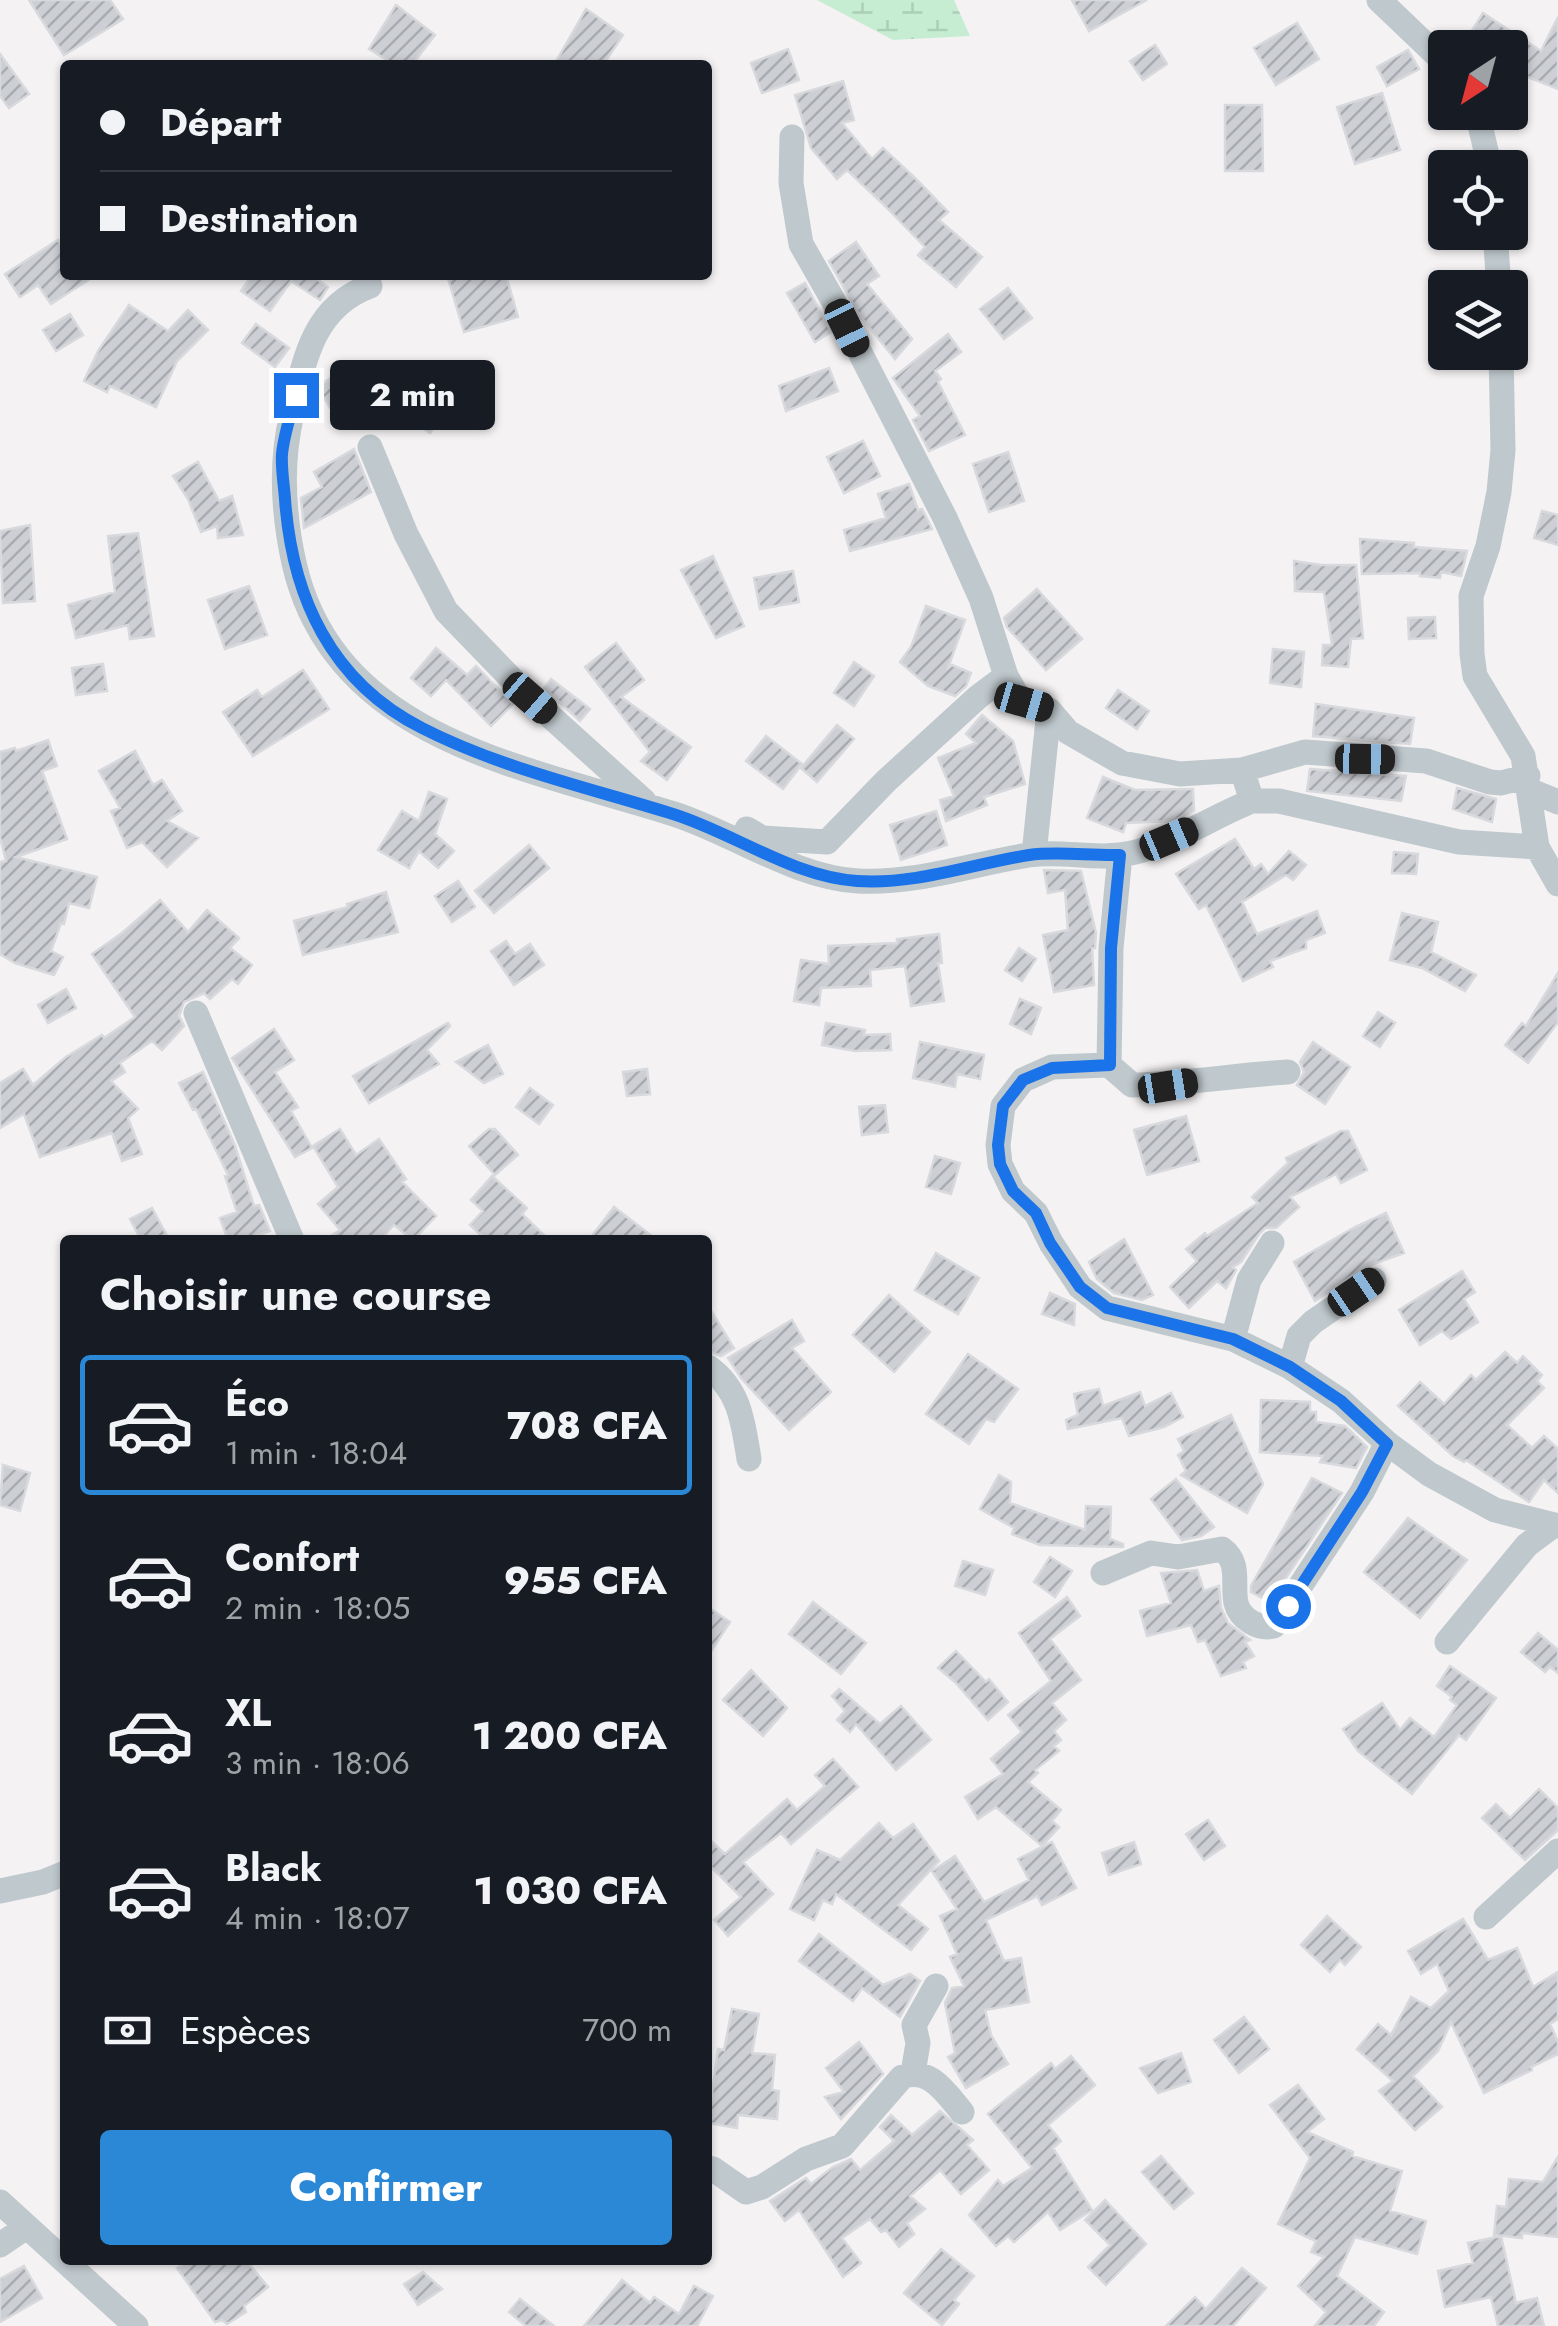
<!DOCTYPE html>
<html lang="fr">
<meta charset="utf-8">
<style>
body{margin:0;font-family:Jost,sans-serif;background:#242831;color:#f1f3f6;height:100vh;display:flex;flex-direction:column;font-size:38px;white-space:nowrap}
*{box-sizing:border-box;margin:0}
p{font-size:32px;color:#9ea1a6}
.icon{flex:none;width:55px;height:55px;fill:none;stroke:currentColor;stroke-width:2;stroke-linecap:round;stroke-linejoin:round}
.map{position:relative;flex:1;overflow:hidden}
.drawer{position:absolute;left:60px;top:1235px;width:652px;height:1030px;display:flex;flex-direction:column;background:#171b24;border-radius:10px;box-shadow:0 2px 8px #0004}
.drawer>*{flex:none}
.banner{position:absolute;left:60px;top:60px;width:652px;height:220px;border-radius:10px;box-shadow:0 2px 8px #0004;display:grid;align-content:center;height:220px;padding:0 40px;background:#171b24}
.needle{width:65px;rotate:216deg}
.fabs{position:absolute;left:1428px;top:30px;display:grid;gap:20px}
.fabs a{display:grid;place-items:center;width:100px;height:100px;border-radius:10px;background:#171b24;box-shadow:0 2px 8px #0004;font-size:50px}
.end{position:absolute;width:45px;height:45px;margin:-22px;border:12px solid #1a73e8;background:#fff;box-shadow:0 0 0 5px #fff}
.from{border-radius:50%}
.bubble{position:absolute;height:70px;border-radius:10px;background:#171b24;box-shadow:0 2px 8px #0004;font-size:32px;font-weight:800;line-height:70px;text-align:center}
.car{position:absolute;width:30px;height:60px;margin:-30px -15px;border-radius:12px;box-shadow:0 0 8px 2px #0007;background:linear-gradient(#222 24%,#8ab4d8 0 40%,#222 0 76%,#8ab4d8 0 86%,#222 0)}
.banner b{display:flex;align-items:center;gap:35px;height:95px;font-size:38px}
.banner b+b{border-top:2px solid #363941}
.banner i{width:25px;height:25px;background:#f1f3f6}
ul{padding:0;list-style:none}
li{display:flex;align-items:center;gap:30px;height:140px;margin:0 20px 15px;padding:0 20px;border:5px solid transparent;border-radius:10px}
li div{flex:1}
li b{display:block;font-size:38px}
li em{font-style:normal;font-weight:800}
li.current{border-color:#2a88d6}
li>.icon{width:90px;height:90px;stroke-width:1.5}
h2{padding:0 40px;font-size:45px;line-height:120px}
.pay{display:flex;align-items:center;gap:25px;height:110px;padding:0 40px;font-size:38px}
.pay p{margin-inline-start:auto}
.button{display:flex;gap:20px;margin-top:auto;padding:20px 40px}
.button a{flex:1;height:115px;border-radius:10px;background:#2a88d6;color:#fff;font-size:40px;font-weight:800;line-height:115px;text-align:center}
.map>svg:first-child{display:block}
.wetland{fill:url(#wetland-marsh)}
.building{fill:url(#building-hatch);stroke:#d7d9dd;stroke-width:2.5}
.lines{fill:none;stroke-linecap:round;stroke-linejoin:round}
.minor{stroke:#bfc8cd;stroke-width:25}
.route{stroke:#1a73e8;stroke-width:12}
</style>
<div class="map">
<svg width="1558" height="2326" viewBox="0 0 1558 2326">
<defs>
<pattern id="wetland-marsh" width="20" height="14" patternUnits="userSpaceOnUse" patternTransform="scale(2.5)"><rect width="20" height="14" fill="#c6edd1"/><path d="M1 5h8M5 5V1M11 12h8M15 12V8" fill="none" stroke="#accdb6"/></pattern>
<pattern id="building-hatch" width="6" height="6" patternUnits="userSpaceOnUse" patternTransform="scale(2.5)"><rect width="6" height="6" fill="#cdcfd4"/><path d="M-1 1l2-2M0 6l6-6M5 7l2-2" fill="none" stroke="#a8abaf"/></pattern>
</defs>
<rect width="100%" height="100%" fill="#f4f2f3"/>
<path class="wetland" d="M817,0H954L970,36L893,40Z"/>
<path class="building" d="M29,0H110L123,19L64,55Z
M1072,0H1147L1089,31Z
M396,5L435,35L412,65H395L369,49Z
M586,9L623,35L603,65H554Z
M1483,13L1541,51L1558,17V89L1510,70V48H1461Z
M1297,23L1319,59L1276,85L1254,48Z
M1155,45L1167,64L1143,80L1130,61Z
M788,49L799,80L762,93L751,63Z
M1408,50L1419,69L1387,86L1377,67Z
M0,54L29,94L9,108L0,96Z
M843,81L854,120L842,123L872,159L883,148L917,180L948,212L939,220L982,257L956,287L918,255L925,247L882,203L847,170L837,179L811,148L795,95Z
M1382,93L1400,150L1355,164L1337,107Z
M1225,105H1262L1263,171H1225Z
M58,240L65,250V275H96L51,304L38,285L20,297L5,274Z
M856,242L879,276L867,284L912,339L895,359L860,316L829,261Z
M252,275H311L328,287L320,300L291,281L270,311L241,291Z
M447,275H506L518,317L464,332Z
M805,283L831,332L815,342L787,293Z
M1008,288L1032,318L1004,339L980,309Z
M129,305L168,331L188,310L208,330L177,361L156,407L110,386L107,392L84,381L98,351Z
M70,314L83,335L56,351L43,330Z
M256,324L289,348L275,367L242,343Z
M948,334L961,352L935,371L941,379L938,382L965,435L929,451L913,420L920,416L893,378Z
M348,367L370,403L339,422L317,387Z
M829,368L838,391L786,411L779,386Z
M415,375L452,400L430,433L392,408Z
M863,441L880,476L844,493L827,457Z
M354,449L371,492L304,528L301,498L322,487L314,472Z
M1008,452L1024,501L989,512L973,464Z
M198,462L219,501L232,496L243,535L218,538L217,526L201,532L188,499L173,476Z
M909,484L918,510L922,509L932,529L850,551L844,530L886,518L878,494Z
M1542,511L1558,515V545L1534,538Z
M30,525L35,601L3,603L0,531Z
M138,533L154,636L130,639L128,625L76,638L68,605L115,592L108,536Z
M1360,539L1414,543V547L1467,551L1461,576L1441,572L1440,578L1420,576V573L1362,574Z
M713,556L744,626L716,638L681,570Z
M1294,561L1321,565H1356L1363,638L1351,639L1348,667L1322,665L1323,645H1332L1324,592L1295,591Z
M793,571L799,602L760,609L754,578Z
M249,586L267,635L225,649L208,600Z
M1037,589L1082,639L1046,670L1007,627L1004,618Z
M926,606L965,620L948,668L952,665L971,673L966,686L955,696L928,686L900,662L911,647Z
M1435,617L1436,638L1409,639L1408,618Z
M616,643L644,680L621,697L691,747L667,780L641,761L650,752L585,667Z
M436,648L467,675L476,666L513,704L491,726L446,680L431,696L411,678Z
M1273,649L1304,652L1301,687L1270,683Z
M854,662L874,676L854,706L834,693Z
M103,664L107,691L76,695L72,668Z
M303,670L329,709L253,756L223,712L257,690L262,697Z
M551,679L590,709L580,721L544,688Z
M1118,690L1149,711L1137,729L1106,708Z
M1316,704L1414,718L1410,744L1313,736Z
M982,715L1013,741L1025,784L984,797L987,805L946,821L940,800L954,796L938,758L976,743L966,734Z
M837,725L854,739L817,782L801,768Z
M766,736L802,764L783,789L746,761Z
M48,740L57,766L42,771L67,839L16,857L97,877L89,908L69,903L64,924L61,923L51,951L63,957L54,975L15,963L0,954V862L6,861L0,837V752L15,748L16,751Z
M135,751L153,785L162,780L182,811L167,821L198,838L167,867L142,842L127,848L111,811L120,808L99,771Z
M1310,769L1406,776L1401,801L1307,791Z
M1103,777L1135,790L1193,789L1194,810L1173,821L1126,823L1123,832L1087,818Z
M1457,788L1496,799L1492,822L1453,809Z
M429,792L447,799L435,834L454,851L438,868L419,851L409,868L378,850L402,811L419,821Z
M936,811L947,845L901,860L890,825Z
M1235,839L1254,869L1261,864L1268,874L1289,851L1306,865L1293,880L1286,875L1242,902L1257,934L1317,911L1325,933L1306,940V948L1270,961L1273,967L1243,981L1206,905L1199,909L1176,874Z
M529,845L549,868L494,913L475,891Z
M1394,852L1418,854L1416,874L1392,873Z
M1044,870L1081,871L1096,933L1095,948H1092L1094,985L1054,992L1043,935L1068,930L1065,890L1048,893Z
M458,881L475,907L452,922L435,896Z
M386,892L398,932L303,955L294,921L348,907L347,904Z
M160,900L188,932L207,910L239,938L230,948L252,965L238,984L232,979L210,999L204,993L184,1002L179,1016L184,1026L162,1050L152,1041L120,1063L125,1072L111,1081L138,1109L128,1118L142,1154L122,1161L112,1133L40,1157L24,1114L0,1128V1083L23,1069L33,1085L66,1057L102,1035L104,1038L135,1017L92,954L122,933Z
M1402,913L1438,922L1431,952L1476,975L1465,991L1422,968L1390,960Z
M939,934L942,963H938L944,1001L911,1006L905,966L870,970L871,986L821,988L819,1005L794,1001L801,960L829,964L828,946L897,943V939Z
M506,941L515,954L530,944L544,965L514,985L491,951Z
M1019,948L1036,959L1022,981L1005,970Z
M1558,973V1022L1528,1063L1505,1045L1522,1023L1526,1026Z
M66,989L76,1008L48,1023L38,1005Z
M1020,999L1041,1008L1031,1034L1010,1024Z
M1378,1012L1395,1023L1380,1047L1363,1036Z
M448,1023L450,1026L427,1050L439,1064L369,1103L353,1076Z
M826,1023L865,1030L864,1035L890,1034L891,1050L855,1051L822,1045Z
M274,1029L294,1060L275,1072L298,1107L291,1111L312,1148L295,1157L232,1058Z
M920,1042L984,1055L980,1079L957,1074L955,1087L913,1078Z
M1313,1042L1350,1067L1325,1104L1297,1085L1304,1072L1300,1062Z
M488,1045L503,1074L484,1083L456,1062Z
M647,1069L650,1094L627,1096L623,1072Z
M203,1072L235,1146L254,1206L259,1205L270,1231L243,1240H228L220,1218L237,1212L225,1176L228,1175L196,1109L193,1110L179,1083Z
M530,1088L553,1105L539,1124L516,1107Z
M885,1105L888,1132L862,1135L859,1107Z
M1186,1116L1199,1161L1147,1175L1134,1130Z
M340,1129L356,1155L379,1139L406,1179L402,1182L436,1216L413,1240L394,1225L380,1240H325L340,1230L318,1204L338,1187L313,1146Z
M489,1129H495L518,1155L495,1175L469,1146Z
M1341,1131H1348L1367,1170L1341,1183L1336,1174L1290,1197L1299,1207L1276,1228H1265L1259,1234L1241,1262L1233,1267L1236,1270L1226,1288L1217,1281L1189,1308L1170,1287L1197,1261L1186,1249L1205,1233L1207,1236L1258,1203L1252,1197L1288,1163L1286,1158Z
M935,1156L960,1163L951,1194L926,1187Z
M492,1176L527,1208L522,1214L549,1240H486L470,1225L483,1211L471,1200Z
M614,1207L657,1240H589Z
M152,1208L166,1234L155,1240H141L130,1219Z
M1386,1213L1404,1253L1365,1267L1315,1301L1294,1262L1355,1227Z
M1124,1239L1153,1295L1142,1300L1114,1293L1097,1279L1089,1262Z
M936,1253L979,1278L958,1314L915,1290Z
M1462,1271L1475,1292L1464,1299L1478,1322L1451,1339L1442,1331L1420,1345L1399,1310Z
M1050,1293L1075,1304L1074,1325L1042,1314Z
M889,1295L930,1332L894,1372L853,1335Z
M708,1306L734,1348L721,1356L708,1351Z
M792,1320L804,1341L792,1348L831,1392L789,1430L741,1378L728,1358Z
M1505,1352L1517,1363L1523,1356L1542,1375L1537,1381L1544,1388L1507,1425L1532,1448L1544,1436L1558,1449V1493L1544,1480L1529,1502L1466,1460L1464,1462L1453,1456L1398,1406L1420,1382L1444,1404L1471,1375L1476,1380Z
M968,1354L1018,1389L994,1422L986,1419L969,1444L926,1414Z
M1099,1389L1103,1406L1140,1392L1145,1406L1171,1393L1183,1417L1164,1427L1129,1436L1122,1418L1068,1429L1066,1420L1078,1415L1074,1394Z
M1261,1400L1310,1402V1412H1316V1422L1345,1426L1367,1447L1356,1468L1320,1462L1323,1456L1260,1452Z
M1231,1415L1263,1484L1247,1513L1181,1475L1186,1471L1178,1455L1184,1451L1178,1439Z
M3,1465L30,1473L20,1511L0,1505Z
M999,1475L1011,1482L1010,1503L1085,1530L1086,1506L1111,1507L1110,1539L1123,1544V1547L1040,1545L1012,1534L1014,1528L980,1509Z
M1312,1478L1342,1493L1270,1602L1251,1592V1586Z
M1176,1479L1214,1527L1201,1536L1182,1540L1151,1499Z
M1408,1518L1467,1560L1420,1618L1364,1572Z
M1050,1557L1072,1571L1055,1597L1034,1582Z
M963,1561L993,1570L985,1595L955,1586Z
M1197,1570L1204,1591L1219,1586L1221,1608L1228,1623L1250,1640L1245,1642L1254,1656L1243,1662L1246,1668L1221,1676L1205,1640L1198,1642L1191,1625L1147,1636L1140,1611L1171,1603L1161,1573Z
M1067,1597L1080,1616L1050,1639L1081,1680L1052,1703L1066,1720L1054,1731L1061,1740L1054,1746L1059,1751L1035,1770L1038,1773L1028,1782L1061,1810L1052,1821L1059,1827L1042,1846L996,1807L978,1819L965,1797L1003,1774L991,1759L1022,1732L1008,1715L1051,1681L1019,1633Z
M813,1602L866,1643L841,1674L789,1634Z
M708,1607L730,1622L708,1656Z
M1538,1633L1558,1650V1673L1550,1667L1545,1672L1521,1652Z
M956,1651L986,1682L989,1679L1008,1702L988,1720L956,1683L938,1668Z
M1450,1666L1496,1698L1466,1740L1459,1735L1412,1794L1358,1751L1343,1729L1382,1703L1400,1730L1410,1718L1434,1737L1457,1705L1450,1700L1452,1697L1437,1686Z
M751,1670L787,1708L763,1736L723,1700Z
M839,1689L880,1724L901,1706L931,1740L896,1770L856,1724L850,1732L837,1720L845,1711L832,1696Z
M833,1759L858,1787L791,1844L781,1833L743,1862L773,1894L728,1936L714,1920L741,1897L708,1864V1838L725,1854L787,1799L797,1810L825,1786L815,1775Z
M1539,1789L1558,1808V1830L1525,1860L1482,1818L1496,1804L1510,1818Z
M1208,1820L1225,1846L1204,1860L1186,1834Z
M879,1823L893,1838L913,1824L939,1861L898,1905L928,1929L911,1950L836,1894L832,1904L823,1900L814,1920L790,1909L817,1850L840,1860Z
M1052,1842L1076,1888L1042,1905L1037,1896L986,1920L1004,1961L1021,1958L1029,2002L985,2010L991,2035L1008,2064L966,2088L948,2057L955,2053L945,2003L952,1988L964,1986L950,1957L957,1954L940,1916L957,1909L932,1871L955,1856L984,1902L1029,1880L1018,1859Z
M1134,1842L1141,1864L1109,1875L1102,1853Z
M1327,1916L1361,1947L1345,1965L1340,1960L1330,1972L1301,1945Z
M1463,1919L1488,1960L1517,1948L1533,1987L1558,1972V2019L1550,2024L1558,2042V2054L1531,2067L1532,2070L1484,2093L1451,2022L1438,2051L1413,2076L1442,2107L1415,2130L1379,2091L1393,2081L1357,2049L1378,2024L1391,2035L1411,1997L1431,2008L1449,1991L1437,1964L1421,1974L1408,1951Z
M819,1934L883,1985L910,1974L920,1981L900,2017L862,1988L853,2001L799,1961Z
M732,2009L759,2014L752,2053L775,2055L772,2090L779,2091L777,2119L738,2115L737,2128L708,2123L718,2049L724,2050Z
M1244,2017L1269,2049L1239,2073L1214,2040Z
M859,2042L883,2074L841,2119L825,2097L844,2092L826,2068Z
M1181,2053L1191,2082L1158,2093L1140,2068Z
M1071,2056L1095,2085L1048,2125L1061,2141L1053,2148L1092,2210L1060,2230L1048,2212L1014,2242L1008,2236L996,2246L969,2215L998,2180L1003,2186L1032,2168L988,2114L1051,2063L1055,2069Z
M1298,2085L1324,2119L1307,2132L1353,2152L1352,2156L1402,2171L1390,2211L1426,2221L1417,2254L1355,2237L1337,2276L1384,2312L1374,2326H1315L1326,2312L1298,2286L1324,2257L1311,2252L1316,2241L1278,2224L1310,2158L1270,2105Z
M940,2111L973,2140L967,2145L989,2170L961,2194L940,2170L910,2196L925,2209L907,2223L914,2234L899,2247L886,2230L881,2232L870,2219L842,2238L861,2263L843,2277L799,2210L785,2221L770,2201L806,2178L811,2184L833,2167L851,2159L860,2170L894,2141L880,2127L891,2115L912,2135Z
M1161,2156L1193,2193L1174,2209L1142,2172Z
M1558,2157V2237L1522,2233V2238L1494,2235L1497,2206L1506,2207L1509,2179L1543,2182Z
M1105,2200L1146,2244L1106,2285L1088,2267L1110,2245L1085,2220Z
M1501,2236L1516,2303L1537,2298L1544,2326H1498L1491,2297L1445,2307L1438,2271L1473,2263L1468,2243Z
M941,2249L974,2276L954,2300L959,2304L942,2325L904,2293Z
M188,2260H246L268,2287L244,2306L246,2312L227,2324L222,2320L215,2322L177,2268Z
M24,2266L42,2298L0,2322V2279Z
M1242,2268L1266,2288L1233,2326H1166L1195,2297L1206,2309Z
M423,2272L442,2289L418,2305L404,2284Z
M622,2280L650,2303L654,2297L679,2314L694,2286L713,2296L697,2326H584Z
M520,2299L554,2326H526L509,2312Z"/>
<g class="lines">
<path class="minor" d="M1379,0L1445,63
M1477,112L1490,168
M792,137L791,183L801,244L833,300L945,518L981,598L1006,676L1015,692L1024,702L1049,710L1068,732L1122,763L1180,774L1242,770L1252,801H1279L1459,842L1537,847
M1495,232L1499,288
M370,286C313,307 304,360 292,414C280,463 283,513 294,563C334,740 527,767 674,814C733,833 796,878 858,881C917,884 972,864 1029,855C1059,850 1090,859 1120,855C1166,849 1209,818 1252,801
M1501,352L1503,450L1499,492L1488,546L1471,596L1472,654L1475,676L1523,756L1537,847L1558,884
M370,447L406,534L446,611L530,698L644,801
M1242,770L1305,752L1426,761L1490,782L1501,783L1528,776
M1529,790L1558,802
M747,829L762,838L827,842L886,781L978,697L1006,676
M1034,854L1049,710
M1120,855L1111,948L1109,1065L1132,1085C1184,1084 1236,1075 1288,1072
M196,1013L292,1240
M1109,1065L1052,1067L1023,1080L1003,1106L998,1145L1000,1164L1013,1191L1036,1213L1051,1243L1080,1287L1107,1308L1233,1339L1290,1367L1341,1401L1387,1443L1429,1474L1495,1510L1558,1526
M1233,1339L1249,1280L1272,1243
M708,1367C740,1390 743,1422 749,1459
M1290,1367L1299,1336L1313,1322L1374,1280
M1103,1573L1151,1553L1178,1557L1222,1549C1241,1563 1232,1583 1236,1603C1240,1619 1259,1630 1274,1626L1362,1492L1387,1443
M1447,1642L1527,1545L1554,1525
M0,1891L43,1882L65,1873
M1486,1917L1558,1851
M913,2073L918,2043L914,2025L936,1986
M708,2168L713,2169L746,2192L762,2187L806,2159L842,2146L902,2077C929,2066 946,2093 962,2112
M0,2202L136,2326
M0,2245L25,2228"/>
</g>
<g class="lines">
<path class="route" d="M296,395C291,414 284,434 282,454C281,468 284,485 285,499C292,597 331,682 422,728C500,768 590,788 673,814C734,833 793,877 857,881C916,885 972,864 1029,855C1058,851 1091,856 1120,855L1111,948L1110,1065L1052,1068L1023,1080L1003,1106L998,1145L1000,1164L1013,1191L1036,1213L1050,1243L1080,1287L1107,1308L1233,1339L1290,1367L1341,1401L1387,1444L1362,1492L1288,1606"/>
</g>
</svg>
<div class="fabs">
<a><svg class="needle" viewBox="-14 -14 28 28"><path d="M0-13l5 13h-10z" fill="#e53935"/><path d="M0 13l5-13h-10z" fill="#9ea1a6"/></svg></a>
<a><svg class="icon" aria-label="locate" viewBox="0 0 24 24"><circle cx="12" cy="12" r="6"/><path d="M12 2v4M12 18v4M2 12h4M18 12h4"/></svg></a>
<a><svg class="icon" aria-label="layers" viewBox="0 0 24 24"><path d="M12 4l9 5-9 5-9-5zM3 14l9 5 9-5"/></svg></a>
</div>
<i class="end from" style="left:1288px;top:1606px"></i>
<i class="end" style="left:296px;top:395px"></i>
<div class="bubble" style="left:330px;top:360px;width:165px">2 min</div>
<i class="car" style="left:847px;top:328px;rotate:154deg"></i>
<i class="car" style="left:530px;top:698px;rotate:131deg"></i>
<i class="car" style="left:1024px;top:702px;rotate:106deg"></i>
<i class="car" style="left:1365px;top:759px;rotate:91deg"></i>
<i class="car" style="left:1169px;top:839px;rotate:67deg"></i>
<i class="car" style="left:1168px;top:1086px;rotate:81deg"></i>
<i class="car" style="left:1356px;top:1292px;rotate:56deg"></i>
<div class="banner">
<b><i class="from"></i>Départ</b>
<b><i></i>Destination</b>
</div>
<section class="drawer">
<h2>Choisir une course</h2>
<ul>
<li class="current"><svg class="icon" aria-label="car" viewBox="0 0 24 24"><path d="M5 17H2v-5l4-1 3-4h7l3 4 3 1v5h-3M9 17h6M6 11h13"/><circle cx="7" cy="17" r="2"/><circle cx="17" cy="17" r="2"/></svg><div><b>Éco</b><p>1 min · 18:04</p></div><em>708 CFA</em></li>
<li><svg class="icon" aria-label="car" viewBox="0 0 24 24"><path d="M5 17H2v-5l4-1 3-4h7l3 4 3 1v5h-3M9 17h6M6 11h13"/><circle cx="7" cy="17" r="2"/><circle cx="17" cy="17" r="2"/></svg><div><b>Confort</b><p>2 min · 18:05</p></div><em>955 CFA</em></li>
<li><svg class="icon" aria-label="car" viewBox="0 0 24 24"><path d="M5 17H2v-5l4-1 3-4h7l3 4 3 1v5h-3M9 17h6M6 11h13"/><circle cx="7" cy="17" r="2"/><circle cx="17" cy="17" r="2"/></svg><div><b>XL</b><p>3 min · 18:06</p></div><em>1 200 CFA</em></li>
<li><svg class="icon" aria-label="car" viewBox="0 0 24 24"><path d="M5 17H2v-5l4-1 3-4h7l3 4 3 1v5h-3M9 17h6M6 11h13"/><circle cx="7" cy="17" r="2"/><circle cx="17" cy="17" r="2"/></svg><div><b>Black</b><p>4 min · 18:07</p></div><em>1 030 CFA</em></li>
</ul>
<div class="pay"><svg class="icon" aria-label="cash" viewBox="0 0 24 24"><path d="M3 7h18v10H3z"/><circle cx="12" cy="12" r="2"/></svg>Espèces<p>700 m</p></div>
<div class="button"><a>Confirmer</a></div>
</section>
</div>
